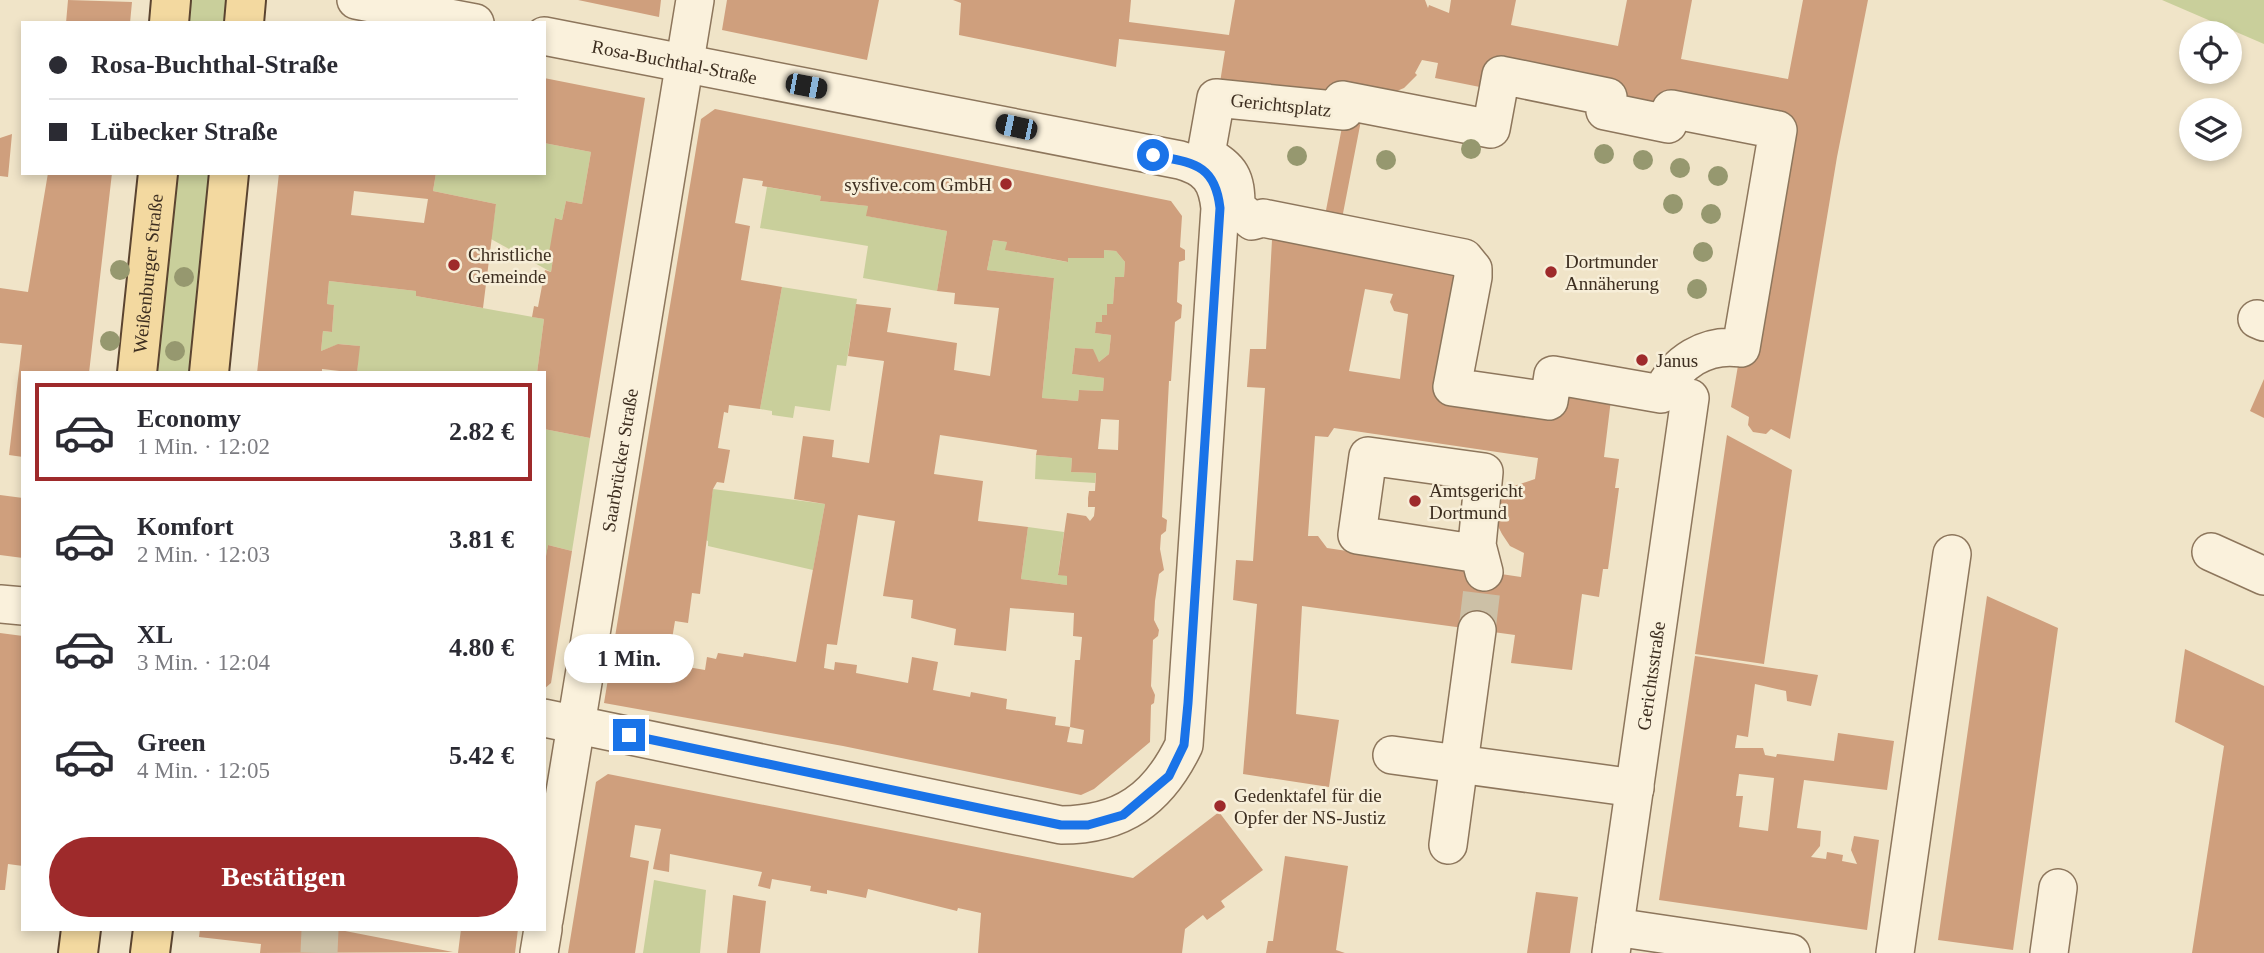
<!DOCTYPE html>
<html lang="de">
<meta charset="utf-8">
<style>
body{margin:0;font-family:Georgia,serif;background:#f7f7f7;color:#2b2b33;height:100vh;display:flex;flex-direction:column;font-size:26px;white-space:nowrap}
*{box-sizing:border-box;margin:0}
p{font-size:23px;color:#7c7c81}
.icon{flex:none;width:38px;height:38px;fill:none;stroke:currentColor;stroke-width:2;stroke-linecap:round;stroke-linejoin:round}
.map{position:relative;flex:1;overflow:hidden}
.side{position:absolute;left:21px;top:371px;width:525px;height:560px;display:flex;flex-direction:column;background:#fff;border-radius:0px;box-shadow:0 4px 10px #0003}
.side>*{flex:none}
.guide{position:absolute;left:21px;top:21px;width:525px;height:154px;border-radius:0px;box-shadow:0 4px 10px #0003;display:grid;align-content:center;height:154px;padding:0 28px;background:#fff}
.buttons{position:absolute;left:2179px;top:21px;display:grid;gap:14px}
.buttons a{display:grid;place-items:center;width:63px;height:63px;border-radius:50%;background:#fff;box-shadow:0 4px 10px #0003;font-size:35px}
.end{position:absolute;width:32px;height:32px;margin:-16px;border:9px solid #1a73e8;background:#fff;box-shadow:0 0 0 4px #fff}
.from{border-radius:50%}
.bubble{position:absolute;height:49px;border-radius:24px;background:#fff;box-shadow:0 4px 10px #0003;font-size:23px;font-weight:700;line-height:49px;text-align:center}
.car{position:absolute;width:21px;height:42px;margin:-21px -10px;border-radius:9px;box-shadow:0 0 5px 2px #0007;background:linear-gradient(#222 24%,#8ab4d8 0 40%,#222 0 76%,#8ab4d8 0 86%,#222 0)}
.guide b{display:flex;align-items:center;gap:24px;height:66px;font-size:26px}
.guide b+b{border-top:2px solid #e1e1e2}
.guide i{width:18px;height:18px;background:#2b2b33}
ul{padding:12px 0 0;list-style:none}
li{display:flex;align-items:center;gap:21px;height:98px;margin:0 14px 10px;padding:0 14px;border:4px solid transparent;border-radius:0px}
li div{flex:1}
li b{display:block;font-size:26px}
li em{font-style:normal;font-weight:700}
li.on{border-color:#9e2a2b}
li>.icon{width:63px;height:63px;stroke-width:1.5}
.cta{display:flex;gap:14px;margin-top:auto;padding:14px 28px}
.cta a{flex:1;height:80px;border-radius:42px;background:#9e2a2b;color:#fff;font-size:28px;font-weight:700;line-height:80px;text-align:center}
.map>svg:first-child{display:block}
.green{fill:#c9cf9b}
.building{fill:#cf9f7d;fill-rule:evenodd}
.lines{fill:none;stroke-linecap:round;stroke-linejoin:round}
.minor-tunnel{stroke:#ccc0a6;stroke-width:37;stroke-dasharray:37 18;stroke-linecap:butt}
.minor-casing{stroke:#8d765c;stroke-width:40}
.major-casing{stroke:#5b4430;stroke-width:42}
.minor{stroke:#faf1dc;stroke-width:37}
.major{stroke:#f3d9a0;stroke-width:38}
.tree{fill:#96986f}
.route{stroke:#1a73e8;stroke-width:9}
.poi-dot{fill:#9e2a2b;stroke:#f7eed8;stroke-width:2.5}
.labels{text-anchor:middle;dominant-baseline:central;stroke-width:5;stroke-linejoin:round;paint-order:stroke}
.street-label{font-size:19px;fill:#3d2e20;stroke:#f7eed8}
.poi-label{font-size:19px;fill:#3d2e20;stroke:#f7eed8;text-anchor:start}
</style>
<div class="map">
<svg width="2264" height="953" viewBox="0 0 2264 953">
<rect width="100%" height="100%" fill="#f0e4c8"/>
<path class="green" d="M188,0H233L231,23H187Z
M2162,0H2264V44Z
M544,143L591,152L582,204L566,201L562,220L556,218L549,259H553L551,272L491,239L496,204L433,191L436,173H544Z
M176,173H214L192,373H155Z
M767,187L821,196L820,201L868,206L867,216L947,231L937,291L863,278L868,246L760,228Z
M993,240L1007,242L1006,250L1067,262L1068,258H1103L1104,250L1116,251L1125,262L1124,277H1115L1113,304H1108L1107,315H1103L1102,322H1096L1095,333L1111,335L1109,354L1099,362L1092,349L1075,348L1072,374L1104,378L1103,391L1079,390L1078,401L1042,398L1054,278L987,270Z
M329,281L416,291V296L544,319L537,373H357L359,346L339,344L321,351L323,331L332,332L334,305L327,304Z
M782,287L857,299L846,366L837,365L830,411L795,406L793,418L772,415V411L760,409Z
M544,429L590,438L572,551L548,545L544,567Z
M1036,455L1072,458L1071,472L1096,473L1095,483L1035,479Z
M713,489L825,504L813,570L708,546V541L705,540Z
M1028,527L1064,532L1058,574L1067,576V585L1021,579Z
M654,880L706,890L700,953H643Z"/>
<path class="building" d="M68,0L132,2L130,23H66Z
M578,0H661L659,17Z
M727,0H879L867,60L722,30Z
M953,0H1131L1129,22L1229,35L1235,0H1425L1428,8L1429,5L1449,13L1451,0H1516L1511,25L1618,46L1627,0H1692L1681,59L1788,79L1803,0H1868L1837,157L1790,439L1771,429L1766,434L1753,432L1748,425L1749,417L1731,407L1775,146L1435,78L1438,63L1422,60L1415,73L1417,75L1404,88L1364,105L1339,234L1464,258L1452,387L1613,383L1604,457L1619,459L1615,488H1619L1608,569H1603L1599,597L1582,594L1572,670L1511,663L1515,635L1302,606L1296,714L1339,720L1329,787L1243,774L1257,604L1233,600L1236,560L1253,561L1265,388L1247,387L1250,349H1266L1272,240L1266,236L1322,231L1347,101L1218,95L1225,51L1119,39L1116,67L959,35L961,3ZM1365,289L1393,294L1390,302L1394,311L1408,314L1400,379L1349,371ZM1334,428L1538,458L1535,479L1514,486L1500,502L1497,524L1502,534L1510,546L1524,553L1521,577L1327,548L1318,536H1308L1315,436L1328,437Z
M544,78L645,98L590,438L544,429V373H537L544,319L532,317L534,306L538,307L545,270L551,272L553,259H548L555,218L562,220L566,201L582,204L591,152L544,143Z
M715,109L1171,201L1182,216L1180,247L1185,250V260L1179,262L1177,302L1182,305L1181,318L1175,322L1171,381H1169L1162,517L1167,520L1166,531L1161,535L1160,549L1164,570L1159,574L1155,601L1154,620L1159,630L1158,636L1153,640L1151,686L1155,695L1154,703L1151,705L1150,742L1094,789L1081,795L843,746L604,703L701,119ZM743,178L763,181L762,186L821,196L820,201L868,206L866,216L947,231L937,291L955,293L954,304L999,308L990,376L954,370L957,343L887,332L891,308L856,304L848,356L884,361L869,463L832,457L834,440L803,436L794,499L825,504L796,662L744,653L743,657L718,653L716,659L707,657L705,670L676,665L677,658L669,657L675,621L688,623L692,593L700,594L713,489L717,482L724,483L730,450L718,448L724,412L728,413L729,405L760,409L782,287L741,280L750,226L735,223ZM993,240L1007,242L1005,250L1068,262V258H1104V250L1116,251L1125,262L1124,277H1115L1113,304H1107V315H1102V322H1096L1095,333L1111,335L1109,354L1099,362L1093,349L1075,348L1072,374L1104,378L1103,391L1079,390L1078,401L1042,398L1054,278L987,270ZM1101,419L1119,420L1118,450L1098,449ZM940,435L1037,450L1036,455L1072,458L1071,472L1096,473L1095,491H1089L1088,498V507H1095L1094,516L1090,521L1086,516L1067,513L1058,575L1067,576V585L1021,579L1028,527L978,521L983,481L934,474ZM858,515L895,521L883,596L913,600L911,618L956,629L954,645L1006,651L1010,608L1074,613L1073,636L1082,637L1080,660H1075L1070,727L1084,730L1082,744L1067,742L1070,727L1055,725L1056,717L1006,709L1007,699L971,692L970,697L933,690L938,662L912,657L908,683L856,673L857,665L835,662L834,670L824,668L827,644L837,645Z
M12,134L8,177L0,176V138Z
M48,173H112L89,373H23V457L9,455L22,345L0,343V288L28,292Z
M279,173H436L433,191L496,204L483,308L416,296V291L329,281L327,304L334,305L332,332L323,331L321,351L338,344L360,346L357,373L322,369V373H257ZM354,191L428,199L424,223L351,215Z
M2264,379V418L2250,411Z
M1727,435L1792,470L1764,664L1695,654Z
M0,495L23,498V558L0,555Z
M548,545L572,551L551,683L544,689V567Z
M1987,596L2058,628L2013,950L1938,940Z
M0,633L23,636V866L8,864L5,890H0Z
M2185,649L2264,686V953H2192L2224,746L2175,722Z
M1695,656L1818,675L1811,706L1787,701L1786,691L1755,684L1748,737L1737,735L1735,748H1763L1765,755L1776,757L1777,754L1834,761L1838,733L1894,741L1887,790L1804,780L1797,828L1821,831L1820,846L1811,857L1826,859L1827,852L1843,855L1842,861L1857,864L1851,850L1854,836L1879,840L1867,930L1659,900ZM1739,774L1774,778L1768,831L1739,827L1743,796H1736Z
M608,774L1133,878L1219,812L1263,870L1221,901L1225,907L1207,920L1203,915L1185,929L1182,953H978L981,913L958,908L957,911L868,889L866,898L827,890V894L810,891L811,886L772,879L770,889L758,886L762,872L670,854L669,872L653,869L661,829L635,825L630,857L649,861L635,953H568L596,782Z
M1285,856L1348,866L1336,950L1345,953H1266L1268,941H1273Z
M1536,892L1578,897L1570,953H1527Z
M733,895L766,901L760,953H727Z
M200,929L340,930L453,952L260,953L261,944L199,937Z
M461,929H518L515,953H458Z"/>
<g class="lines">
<path class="minor-tunnel" d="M1477,630L1484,572
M319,953L320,930"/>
<defs>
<g id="minor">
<path d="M356,0L475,23"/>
<path id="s1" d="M544,36L1180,160C1208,168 1217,180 1220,208L1184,745C1158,799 1122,825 1061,825L544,718"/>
<path d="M1501,75L1608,97L1605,111L1668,124L1671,109L1778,130L1741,348C1706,343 1676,362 1661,394L1553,375L1549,401L1452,387L1473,277V269L1464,258L1263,218L1252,221L1236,207C1236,176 1231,170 1206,154L1216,98L1344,111L1341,109L1342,100L1491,129Z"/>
<path d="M2257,319L2264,322"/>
<path d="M2211,552L2264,576"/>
<path d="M1479,554L1357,535L1368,456L1484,472L1477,545L1484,572"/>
<path d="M0,604L23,606"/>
<path d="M1392,755L1635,788"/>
<path d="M1448,845L1477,630"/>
<path id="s2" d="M544,920L695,0"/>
<path d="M1615,927L1791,953"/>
<path d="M539,953L543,929"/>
<path id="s3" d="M1611,953L1690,398"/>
<path d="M1895,953L1952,554"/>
<path d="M2049,953L2058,888"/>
</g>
<g id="major">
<path d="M169,23L171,0"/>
<path d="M244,23L246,0"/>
<path id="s4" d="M137,373L158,173"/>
<path d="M209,373L229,173"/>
<path d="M78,953L81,929"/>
<path d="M150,953L153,929"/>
</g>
</defs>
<use href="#minor" class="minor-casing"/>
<use href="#major" class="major-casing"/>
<use href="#minor" class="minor"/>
<use href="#major" class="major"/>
</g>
<g class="tree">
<circle cx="1471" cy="149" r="10"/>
<circle cx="1604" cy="154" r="10"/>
<circle cx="1297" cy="156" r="10"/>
<circle cx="1386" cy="160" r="10"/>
<circle cx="1643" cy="160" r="10"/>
<circle cx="1680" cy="168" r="10"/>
<circle cx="1718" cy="176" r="10"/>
<circle cx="1673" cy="204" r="10"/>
<circle cx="1711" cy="214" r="10"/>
<circle cx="1703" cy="252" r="10"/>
<circle cx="120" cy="270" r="10"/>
<circle cx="184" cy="277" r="10"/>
<circle cx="1697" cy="289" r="10"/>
<circle cx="110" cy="341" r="10"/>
<circle cx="175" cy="351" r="10"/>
</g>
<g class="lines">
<path class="route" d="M629,735L1061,825H1088L1123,815L1169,776L1184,745L1188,703L1220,208C1215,163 1192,163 1153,155"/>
</g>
<g class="poi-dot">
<circle cx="1006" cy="184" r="7"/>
<circle cx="454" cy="265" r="7"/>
<circle cx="1551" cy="272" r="7"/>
<circle cx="1642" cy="360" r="7"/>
<circle cx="1415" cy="501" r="7"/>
<circle cx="1220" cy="806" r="7"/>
</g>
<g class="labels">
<g class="street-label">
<text stroke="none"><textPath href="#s1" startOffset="133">Rosa-Buchthal-Straße</textPath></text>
<text transform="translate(1281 105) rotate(6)">Gerichtsplatz</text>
<text stroke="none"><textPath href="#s4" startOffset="100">Weißenburger Straße</textPath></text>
<text stroke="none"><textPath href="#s2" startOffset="466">Saarbrücker Straße</textPath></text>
<text stroke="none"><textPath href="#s3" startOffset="280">Gerichtsstraße</textPath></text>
</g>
<g class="poi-label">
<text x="992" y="184" text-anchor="end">sysfive.com GmbH</text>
<text x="468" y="254">Christliche<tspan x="468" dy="22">Gemeinde</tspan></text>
<text x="1565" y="261">Dortmunder<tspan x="1565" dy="22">Annäherung</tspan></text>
<text x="1656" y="360">Janus</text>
<text x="1429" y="490">Amtsgericht<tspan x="1429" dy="22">Dortmund</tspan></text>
<text x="1234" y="795">Gedenktafel für die<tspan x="1234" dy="22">Opfer der NS-Justiz</tspan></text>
</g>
</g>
</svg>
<div class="buttons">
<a><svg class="icon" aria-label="locate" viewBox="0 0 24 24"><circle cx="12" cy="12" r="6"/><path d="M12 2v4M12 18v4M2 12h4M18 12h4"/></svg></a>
<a><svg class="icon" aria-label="layers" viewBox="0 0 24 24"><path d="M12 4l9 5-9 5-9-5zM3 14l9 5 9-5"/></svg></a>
</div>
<i class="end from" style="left:1153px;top:155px"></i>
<i class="end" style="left:629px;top:735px"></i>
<div class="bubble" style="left:564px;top:634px;width:130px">1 Min.</div>
<i class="car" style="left:806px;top:86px;rotate:101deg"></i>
<i class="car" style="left:1016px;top:127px;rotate:282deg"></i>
<div class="guide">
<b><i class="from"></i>Rosa-Buchthal-Straße</b>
<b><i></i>Lübecker Straße</b>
</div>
<section class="side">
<ul>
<li class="on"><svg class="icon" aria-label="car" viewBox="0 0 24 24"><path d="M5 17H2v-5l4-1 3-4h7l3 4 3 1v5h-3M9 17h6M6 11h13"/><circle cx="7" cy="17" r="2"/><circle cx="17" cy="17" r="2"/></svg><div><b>Economy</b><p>1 Min. · 12:02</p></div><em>2.82 €</em></li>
<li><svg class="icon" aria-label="car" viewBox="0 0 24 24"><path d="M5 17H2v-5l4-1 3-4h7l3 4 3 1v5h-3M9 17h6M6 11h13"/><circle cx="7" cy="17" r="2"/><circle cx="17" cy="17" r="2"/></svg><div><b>Komfort</b><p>2 Min. · 12:03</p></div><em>3.81 €</em></li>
<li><svg class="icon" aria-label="car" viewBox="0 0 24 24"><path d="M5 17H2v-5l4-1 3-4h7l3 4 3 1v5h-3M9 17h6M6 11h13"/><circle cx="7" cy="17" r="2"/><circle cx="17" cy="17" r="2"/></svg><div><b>XL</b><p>3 Min. · 12:04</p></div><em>4.80 €</em></li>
<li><svg class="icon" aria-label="car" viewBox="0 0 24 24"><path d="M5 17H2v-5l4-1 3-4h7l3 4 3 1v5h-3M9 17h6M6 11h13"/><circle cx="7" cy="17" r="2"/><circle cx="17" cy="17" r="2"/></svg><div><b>Green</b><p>4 Min. · 12:05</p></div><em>5.42 €</em></li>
</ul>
<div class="cta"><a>Bestätigen</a></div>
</section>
</div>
